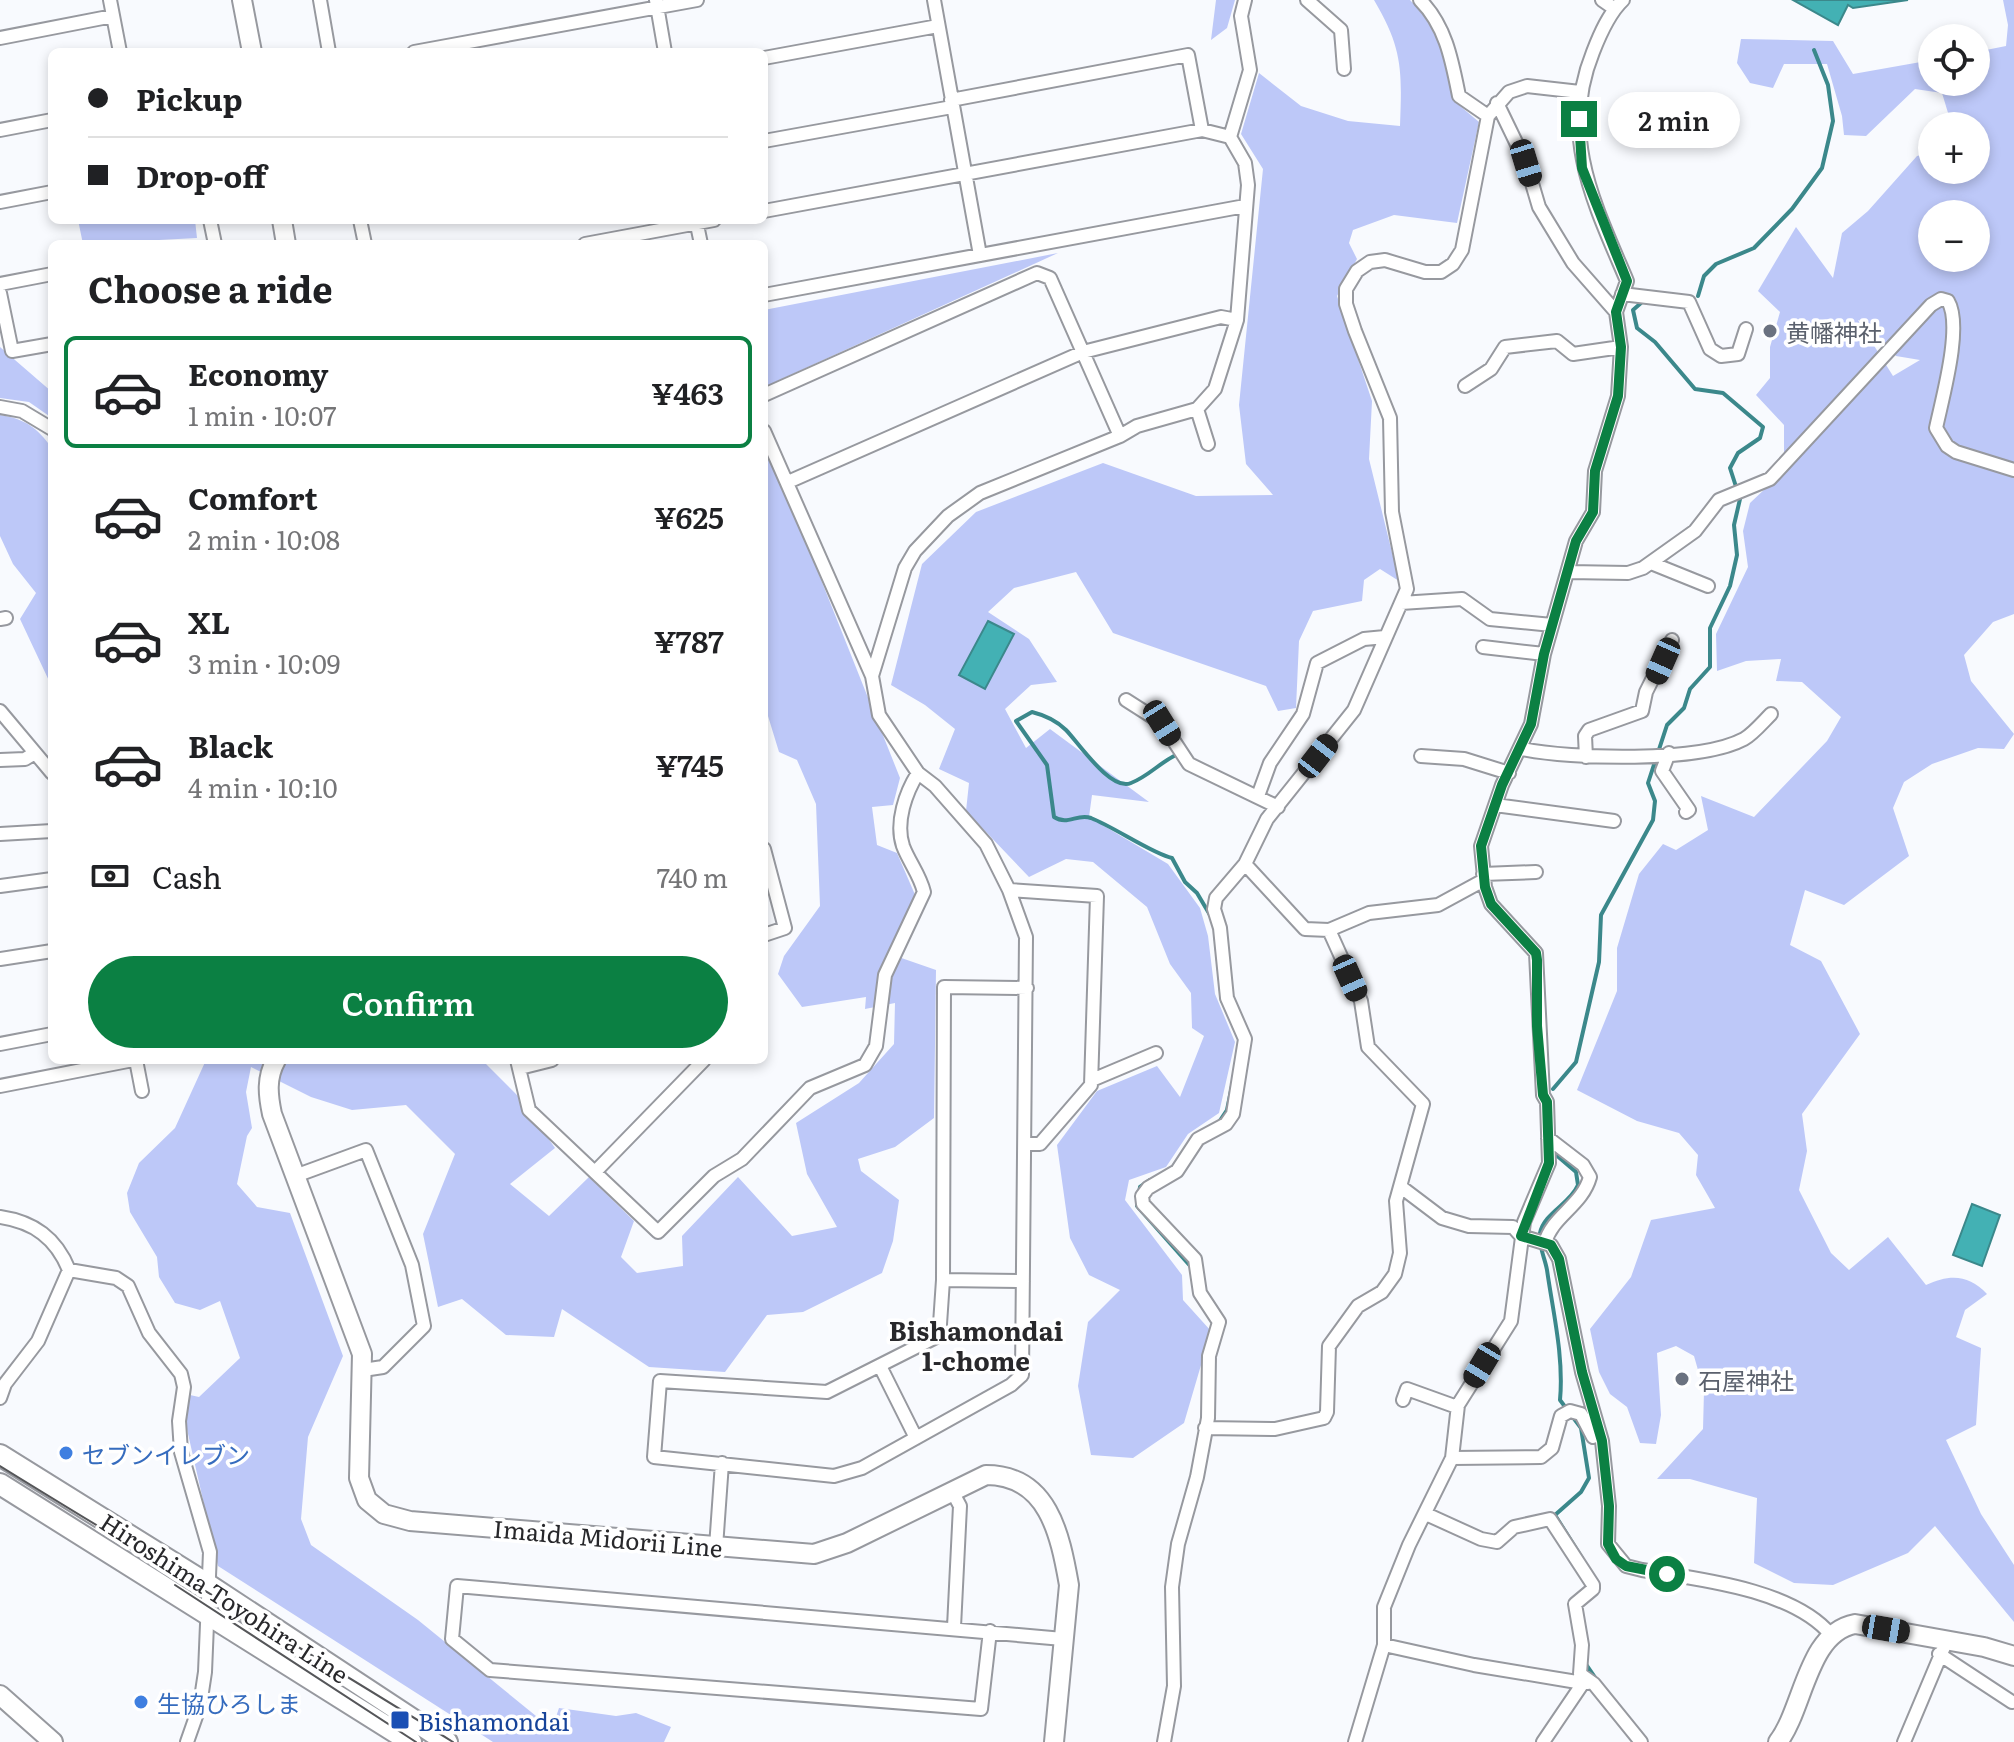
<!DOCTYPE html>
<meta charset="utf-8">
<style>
body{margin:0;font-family:Literata,"Noto Sans JP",serif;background:#f6f6f6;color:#202124;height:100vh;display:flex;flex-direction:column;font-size:30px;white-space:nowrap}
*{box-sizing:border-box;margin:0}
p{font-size:26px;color:#757577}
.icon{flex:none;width:44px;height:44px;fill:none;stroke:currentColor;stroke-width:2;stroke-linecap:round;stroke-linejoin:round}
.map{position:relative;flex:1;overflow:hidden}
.drawer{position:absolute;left:48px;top:240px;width:720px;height:824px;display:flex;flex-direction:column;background:#fff;border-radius:12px;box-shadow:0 4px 12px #0003}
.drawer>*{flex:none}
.top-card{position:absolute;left:48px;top:48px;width:720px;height:176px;border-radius:12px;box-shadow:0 4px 12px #0003;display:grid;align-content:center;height:176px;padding:0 40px;background:#fff}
.controls{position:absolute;left:1918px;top:24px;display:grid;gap:16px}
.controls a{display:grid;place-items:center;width:72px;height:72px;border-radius:50%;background:#fff;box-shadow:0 4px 12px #0003;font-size:40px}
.end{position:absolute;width:36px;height:36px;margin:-18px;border:10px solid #0b8043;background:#fff;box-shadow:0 0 0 4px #fff}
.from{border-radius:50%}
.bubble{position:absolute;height:56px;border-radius:28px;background:#fff;box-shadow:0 4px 12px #0003;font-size:26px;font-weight:600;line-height:56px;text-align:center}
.car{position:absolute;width:24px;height:48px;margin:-24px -12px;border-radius:10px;box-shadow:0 0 6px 2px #0007;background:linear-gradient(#222 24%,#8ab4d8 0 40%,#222 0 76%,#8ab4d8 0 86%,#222 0)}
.top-card b{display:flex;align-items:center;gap:28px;height:76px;font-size:30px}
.top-card b+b{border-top:2px solid #e0e0e0}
.top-card i{width:20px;height:20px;background:#202124}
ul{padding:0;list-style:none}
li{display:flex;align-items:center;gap:24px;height:112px;margin:0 16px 12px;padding:0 24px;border:4px solid transparent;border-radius:12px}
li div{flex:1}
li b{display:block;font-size:30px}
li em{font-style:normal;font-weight:600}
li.current{border-color:#0b8043}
li>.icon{width:72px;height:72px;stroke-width:1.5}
h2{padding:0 40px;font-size:36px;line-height:96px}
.pay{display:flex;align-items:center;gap:20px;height:88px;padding:0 40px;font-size:30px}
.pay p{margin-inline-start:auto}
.button{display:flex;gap:16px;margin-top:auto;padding:16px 40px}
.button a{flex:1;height:92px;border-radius:48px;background:#0b8043;color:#fff;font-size:32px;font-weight:600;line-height:92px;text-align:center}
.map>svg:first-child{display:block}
.green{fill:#bdc8f8;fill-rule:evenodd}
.water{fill:#43b1b4;stroke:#3b888b;stroke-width:2}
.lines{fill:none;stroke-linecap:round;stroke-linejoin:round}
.stream{stroke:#3b888b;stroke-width:4}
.street-casing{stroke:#97999f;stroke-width:16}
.secondary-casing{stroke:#97999f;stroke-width:22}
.primary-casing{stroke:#97999f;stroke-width:24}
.street{stroke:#fff;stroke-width:12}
.secondary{stroke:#fff;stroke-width:18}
.primary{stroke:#fff;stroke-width:20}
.tram{stroke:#555659;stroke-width:2}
.route{stroke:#0b8043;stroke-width:10}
.worship-dot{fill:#6b7280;stroke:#fff;stroke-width:3}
.shop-dot{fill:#3f7fe0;stroke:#fff;stroke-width:3}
.transit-dot{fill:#1a4fb4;stroke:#fff;stroke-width:3}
.labels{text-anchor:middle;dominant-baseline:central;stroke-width:7;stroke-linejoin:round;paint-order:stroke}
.worship-label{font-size:24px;fill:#5b616d;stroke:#fff;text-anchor:start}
.shop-label{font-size:24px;fill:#366cbe;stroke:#fff;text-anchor:start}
.street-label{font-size:24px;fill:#28282b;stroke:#fff}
.transit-label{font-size:24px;fill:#164399;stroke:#fff;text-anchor:start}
.neighbourhood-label{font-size:26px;font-weight:bold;fill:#28282b;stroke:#fff}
</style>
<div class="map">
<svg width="2014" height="1742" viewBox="0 0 2014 1742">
<rect width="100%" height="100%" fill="#f8fafe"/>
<path class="green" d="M1216,0H1235L1227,28L1211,40Z
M1374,0H1410C1438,28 1447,62 1453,100L1479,122L1457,223L1394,215L1353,230L1349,243L1357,259L1337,296L1372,401L1369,459L1399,581L1380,569L1364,580L1362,601L1313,611L1299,641L1296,708L1278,711L1266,686L1113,633L1076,572L1014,588L988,612L1029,639L1057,682L1031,685L1005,709L1026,748L1050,729L1149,802L1092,795L1089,817L1168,864L1200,908L1208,936L1215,994L1235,1042L1219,1113L1188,1134L1166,1167L1129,1180L1125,1200L1182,1275L1183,1300L1211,1331L1184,1423L1133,1458L1091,1455L1078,1386L1088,1322L1120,1290L1089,1275L1070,1238L1057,1145L1097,1091L1157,1066L1180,1097L1204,1036L1192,1028L1191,993L1170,964L1147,907L1093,862L1066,859L1029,877L966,811L969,783L939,769L955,729L925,705L891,685L922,564L976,512L1103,463L1196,496L1273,495L1246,464L1239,405L1263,169L1241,134L1259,73L1301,106L1348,121L1400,126C1402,71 1403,49 1374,0Z
M2003,0H2014V614L1993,622L1964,655L1971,681L2014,734L2004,749L1978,748L1932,764L1904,782L1893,808L1909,856L1844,905L1805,890L1790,945L1821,961L1860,1034L1802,1114L1807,1151L1799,1190L1831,1253L1849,1270L1888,1237L1926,1285C1949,1274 1969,1274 1987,1294L1965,1310L1956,1337L1981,1348L1976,1425L1946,1440L1981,1514L2014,1565V1622L1935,1526L1908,1553L1833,1585L1794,1583L1754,1563L1757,1498L1690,1479H1657L1703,1429L1704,1391L1694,1356L1676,1346L1657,1353L1661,1415L1656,1444L1640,1443L1627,1407L1610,1394L1599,1372L1590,1329L1631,1277L1651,1220L1715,1208L1696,1175L1698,1155L1679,1133L1637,1121L1577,1090L1617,991V948L1639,874L1663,844L1676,850L1708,830L1701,796L1754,817L1827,741L1841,717L1802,682L1776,681L1781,659L1746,661L1717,671L1716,634L1748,567L1743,531L1750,503L1784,471V425L1756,395L1770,378V347L1780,312L1758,291L1796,227L1833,278L1842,233L1868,211L1917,156L1932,152V170H1976V126H1952L1942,93L1915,89L1866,136L1844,135L1842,116L1827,64H1784L1773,88L1750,83L1737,63L1741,39L1833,41L1853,74L1932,60V82H1976V52L2006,46L2008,25ZM1932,214H1976V258H1932ZM1858,320L1866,323L1896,356L1920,360L1893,376Z
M78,220H195L197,238L83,244Z
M1058,253L764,387V310Z
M0,347L52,392V418L29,402L0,398Z
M0,415C26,419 37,428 52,448V696L51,685L20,619L36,593L13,564L0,536Z
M764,448L810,552L900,778L893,805L872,807L877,845L897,853L916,897L887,953L936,970L934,1118L895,1147L858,1159L861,1171L899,1200L893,1241L882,1273L803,1312L767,1315L725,1372L649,1367L562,1309L554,1337L506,1335L462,1299L438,1307L423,1234L455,1154L406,1105L352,1110L311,1097L251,1067L246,1092L252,1128L247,1136L237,1184L257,1207L290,1213L343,1356L308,1437L301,1519L311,1545L418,1620L552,1729L559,1708L616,1716L636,1713L671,1727L664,1742H493L218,1566L186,1425L190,1395L199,1397L240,1358L220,1301L200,1310L175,1303L159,1277L157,1257L130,1212L127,1193L139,1163L175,1128L206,1060H482L519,1097L555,1148L510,1184L549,1216L589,1177L634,1221L621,1257L637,1273L683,1266L682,1236L738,1177L792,1236L837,1227L807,1174L796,1123L859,1083L894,1044L895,1003L865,1009L866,997L802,1007L778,974L784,956L820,906L816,804L797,760L779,752L764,703Z"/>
<path class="water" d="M1793,0H1908L1853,8L1848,5L1838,25Z
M988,621L1014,634L985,689L959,675Z
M1972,1204L2000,1215L1982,1266L1953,1255Z"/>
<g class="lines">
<path class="stream" d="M1698,296L1704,276L1716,264L1754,248L1792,209L1822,168L1833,121L1828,85L1814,50
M1174,756C1160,763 1147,777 1131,783C1111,792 1078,742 1066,730C1057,721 1044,715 1032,712L1016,721L1047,765L1054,817C1068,826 1077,813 1091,818C1114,827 1153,854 1172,858L1185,882L1197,893L1210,915
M1215,931L1222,1001
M1553,1089L1576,1062L1599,962L1601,915L1653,820L1655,801L1648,783L1667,725L1684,708L1690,689L1710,667V628L1730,586L1737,555L1734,525L1740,499L1730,468L1738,453L1760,438L1763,427L1723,393L1695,389L1655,342L1637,328L1633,310L1641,303
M1219,1122L1227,1110L1232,1086
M1555,1154L1576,1172L1578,1185C1570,1204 1544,1213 1540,1233C1538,1245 1545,1258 1547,1270C1553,1312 1564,1357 1560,1400L1581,1428L1589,1478L1581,1492L1555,1515L1582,1558
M1150,1180L1140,1187L1137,1206L1192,1268
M1585,1663L1596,1679"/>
<defs>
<path id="street" d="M110,0L120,52
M320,0L329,52
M656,0L665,52
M934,0L980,255
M1307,0L1341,30L1344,69
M1420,0C1446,26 1452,61 1459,96L1488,116
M1602,0L1615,9
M0,38L113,16
M414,52L697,0
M764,58L938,26
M951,100L1188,55L1202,130
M1497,103L1526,163L1539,207L1573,263L1616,312
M0,130L52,120
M1230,137L1250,70L1241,16L1245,0
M764,141L952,107
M0,202L52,192
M764,211L1202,130L1230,137L1245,163L1248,185L1237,320L1215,389L1197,409L1137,426L1120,436L980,493L948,516L915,551L905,568L872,676L879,715L918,773L935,786L986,844L1009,890L1026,937L1022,1375L1011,1385L862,1468L834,1476L654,1457L660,1381L827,1392L936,1337L940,1324L943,1280L944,987L1027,988
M210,220L215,244
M360,220L365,244
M696,220L701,244
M585,244L714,220
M0,284L52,274
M0,293L12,351L52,344
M1622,294L1689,302L1710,349L1721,356L1738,354L1746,329
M764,295L1245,206
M1465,386L1491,369L1505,347L1557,341L1573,354L1621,347
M764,395L1037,273L1050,278L1120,436
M0,407L22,411L52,429
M1197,409L1208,444
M764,431L872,676
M788,482L1083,352L1221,317L1237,320
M1651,563L1708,586
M1569,572L1628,573L1643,568L1695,531L1719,500L1770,479L1931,305L1941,299L1948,301C1963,326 1942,399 1936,428L1947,446L1956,452L2014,470
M1401,603L1462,599L1490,619L1552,625
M0,619L6,618
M1483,647L1544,654
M1126,700L1162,723L1189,764L1278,807
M0,711L52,773
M1522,749C1571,759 1699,763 1744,739C1753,734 1763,722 1771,714
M1669,753L1662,771L1689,810L1686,812
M1421,756L1464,759L1509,773
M1586,757L1585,736L1589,730L1642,711L1646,692L1672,640
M0,760L25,759L35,753
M1258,796L1270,763L1303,714L1317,663L1364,639L1385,637
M1495,805L1614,821
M0,834L52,831
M764,849L785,928L764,935
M1245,864L1305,929L1329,930L1369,913L1438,905L1484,880
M1483,874L1536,872
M0,886L52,879
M1009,890L1097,896L1091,1085L1040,1144H1026
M0,959L52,951
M0,1044L52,1034
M136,1060L142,1091
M517,1060L529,1110L658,1232L714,1176L742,1159L810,1088L865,1065L876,1046L885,975L924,892C920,875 909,862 903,846C895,822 906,792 918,773
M520,1068L552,1060
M1092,1080L1156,1053
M0,1086L133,1060
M595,1172L704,1060
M295,1176L366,1150L412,1265L424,1326L383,1367L363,1370
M1401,1187L1442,1218L1469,1226L1513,1227L1521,1236L1551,1245L1559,1259L1582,1372L1602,1441L1609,1506L1608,1544L1626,1566L1642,1570C1698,1579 1793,1589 1831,1635
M0,1217C34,1222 56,1238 69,1270L38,1341L5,1384L0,1398
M1545,1243C1552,1216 1582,1206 1590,1177L1583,1165L1548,1138
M69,1270L116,1278L128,1286L149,1333L181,1374L184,1387L179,1421L181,1452L210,1552L205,1672L200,1705L187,1742
M943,1280L1023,1281
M880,1366L916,1438
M1403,1400L1407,1389L1457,1407
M1205,1428L1275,1429L1324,1418L1327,1412L1329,1346L1358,1306L1382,1292L1395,1274L1400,1253L1396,1201L1423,1104L1368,1047L1361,1001L1329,930
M1452,1458L1541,1457L1552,1448L1561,1416L1570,1411L1581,1414L1593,1437
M952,1491L960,1506L954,1627
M1426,1514L1481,1539L1497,1542L1514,1527L1550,1519L1593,1585V1589L1575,1604L1582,1645L1580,1674L1594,1684L1641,1742
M716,1547L722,1463
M990,1631L981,1709L490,1670L452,1639L457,1586L1063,1639
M1384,1645L1474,1665L1583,1683
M1939,1654L2012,1702
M1164,1742L1174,1686L1172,1587L1178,1544L1197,1477L1208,1418L1209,1356L1219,1322L1200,1293L1195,1259L1143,1204L1142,1196L1148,1188L1177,1171L1198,1139L1226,1124L1233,1114L1245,1039L1227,998L1220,928L1214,909L1216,898L1245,864L1267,819L1354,710L1407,589L1392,512L1390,418L1355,331L1346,304V289L1357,271L1370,262L1385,260L1425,272H1441L1453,264L1462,250L1488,116L1509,92L1527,86L1580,92
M1355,1742L1384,1645V1607L1409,1545L1452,1458L1458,1405L1511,1321L1524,1222L1549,1163L1547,1102L1543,1095L1536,953L1491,904L1485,887L1481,846L1502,785L1531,724L1544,654L1576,541L1593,512L1595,471L1618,396L1621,347L1616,312L1627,281C1594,203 1559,136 1593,52C1600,34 1609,13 1623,0
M1543,1742L1583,1683H1588
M1904,1742L1947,1640"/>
<path id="secondary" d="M242,0L252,52
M282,220L286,244
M276,1060C266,1078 268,1095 272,1114L362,1354L359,1478L367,1500L384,1514L410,1521L814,1554L847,1543L986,1475C1048,1475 1060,1534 1069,1585L1054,1742
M0,1695L53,1742
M1778,1742C1804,1708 1807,1633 1855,1624L1984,1647L2014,1656"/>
<path id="primary" d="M0,1455L207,1584L447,1742
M0,1484L411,1742"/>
</defs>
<use href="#street" class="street-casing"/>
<use href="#secondary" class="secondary-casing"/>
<use href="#primary" class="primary-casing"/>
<use href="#street" class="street"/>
<use href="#secondary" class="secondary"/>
<use href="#primary" class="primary"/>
<path class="tram" d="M0,1466C150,1559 303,1648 453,1742
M175,1585L416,1742"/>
</g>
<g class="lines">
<path class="route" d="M1579,119L1582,168L1627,281L1616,312L1621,347L1618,396L1595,471L1593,512L1576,541L1544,654L1531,724L1502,785L1481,846L1485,887L1491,904L1536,953L1537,960V1026L1543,1095L1547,1102L1549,1163L1521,1236L1551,1245L1559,1259L1582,1372L1602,1441L1609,1506L1608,1544L1616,1559L1626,1566L1667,1574"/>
</g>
<g class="worship-dot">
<circle cx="1770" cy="331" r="8"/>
<circle cx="1682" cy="1379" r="8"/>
</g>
<g class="shop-dot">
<circle cx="66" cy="1453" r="8"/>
<circle cx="141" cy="1702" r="8"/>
</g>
<rect class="transit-dot" x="390" y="1710" width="20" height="20" rx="4"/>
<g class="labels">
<g class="worship-label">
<text x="1786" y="331">黄幡神社</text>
<text x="1698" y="1379">石屋神社</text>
</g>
<g class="shop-label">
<text x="82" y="1453">セブンイレブン</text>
<text x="157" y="1702">生協ひろしま</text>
</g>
<g class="street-label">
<text transform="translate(608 1537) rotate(5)">Imaida Midorii Line</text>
<text transform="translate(225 1597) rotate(33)">Hiroshima Toyohira Line</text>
</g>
<g class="transit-label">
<text x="418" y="1720">Bishamondai</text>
</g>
<g class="neighbourhood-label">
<text x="976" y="1329">Bishamondai<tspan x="976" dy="30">1-chome</tspan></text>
</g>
</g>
</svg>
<div class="controls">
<a><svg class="icon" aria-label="locate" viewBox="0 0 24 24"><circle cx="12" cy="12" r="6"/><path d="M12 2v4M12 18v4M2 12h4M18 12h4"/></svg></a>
<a>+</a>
<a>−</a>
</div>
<i class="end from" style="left:1667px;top:1574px"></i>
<i class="end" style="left:1579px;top:119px"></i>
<div class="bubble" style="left:1608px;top:92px;width:132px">2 min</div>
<i class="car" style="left:1526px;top:163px;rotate:163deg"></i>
<i class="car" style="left:1663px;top:661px;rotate:204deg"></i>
<i class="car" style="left:1162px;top:723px;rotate:148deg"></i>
<i class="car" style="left:1318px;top:756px;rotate:38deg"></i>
<i class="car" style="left:1350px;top:978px;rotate:156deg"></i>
<i class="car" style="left:1482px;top:1365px;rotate:211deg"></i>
<i class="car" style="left:1886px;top:1629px;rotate:100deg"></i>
<div class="top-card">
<b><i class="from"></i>Pickup</b>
<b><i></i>Drop-off</b>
</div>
<section class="drawer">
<h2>Choose a ride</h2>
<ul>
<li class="current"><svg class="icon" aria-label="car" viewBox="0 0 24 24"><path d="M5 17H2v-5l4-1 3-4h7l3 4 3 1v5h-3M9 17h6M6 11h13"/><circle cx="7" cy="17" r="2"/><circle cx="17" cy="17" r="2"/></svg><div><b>Economy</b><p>1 min · 10:07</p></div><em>¥463</em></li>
<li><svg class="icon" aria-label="car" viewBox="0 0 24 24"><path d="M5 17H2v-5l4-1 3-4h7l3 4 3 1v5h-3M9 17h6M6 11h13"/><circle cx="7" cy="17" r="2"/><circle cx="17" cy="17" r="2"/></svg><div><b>Comfort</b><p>2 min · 10:08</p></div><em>¥625</em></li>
<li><svg class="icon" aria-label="car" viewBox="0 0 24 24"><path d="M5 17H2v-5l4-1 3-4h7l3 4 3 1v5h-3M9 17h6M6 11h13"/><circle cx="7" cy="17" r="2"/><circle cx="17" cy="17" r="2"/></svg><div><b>XL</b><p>3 min · 10:09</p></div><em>¥787</em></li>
<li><svg class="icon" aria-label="car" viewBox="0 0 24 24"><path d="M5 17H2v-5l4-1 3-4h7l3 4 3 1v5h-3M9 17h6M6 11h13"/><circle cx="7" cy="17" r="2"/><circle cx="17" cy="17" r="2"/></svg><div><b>Black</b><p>4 min · 10:10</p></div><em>¥745</em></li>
</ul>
<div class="pay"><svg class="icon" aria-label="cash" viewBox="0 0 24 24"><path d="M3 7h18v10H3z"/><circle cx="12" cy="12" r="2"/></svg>Cash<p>740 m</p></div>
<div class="button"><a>Confirm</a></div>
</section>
</div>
